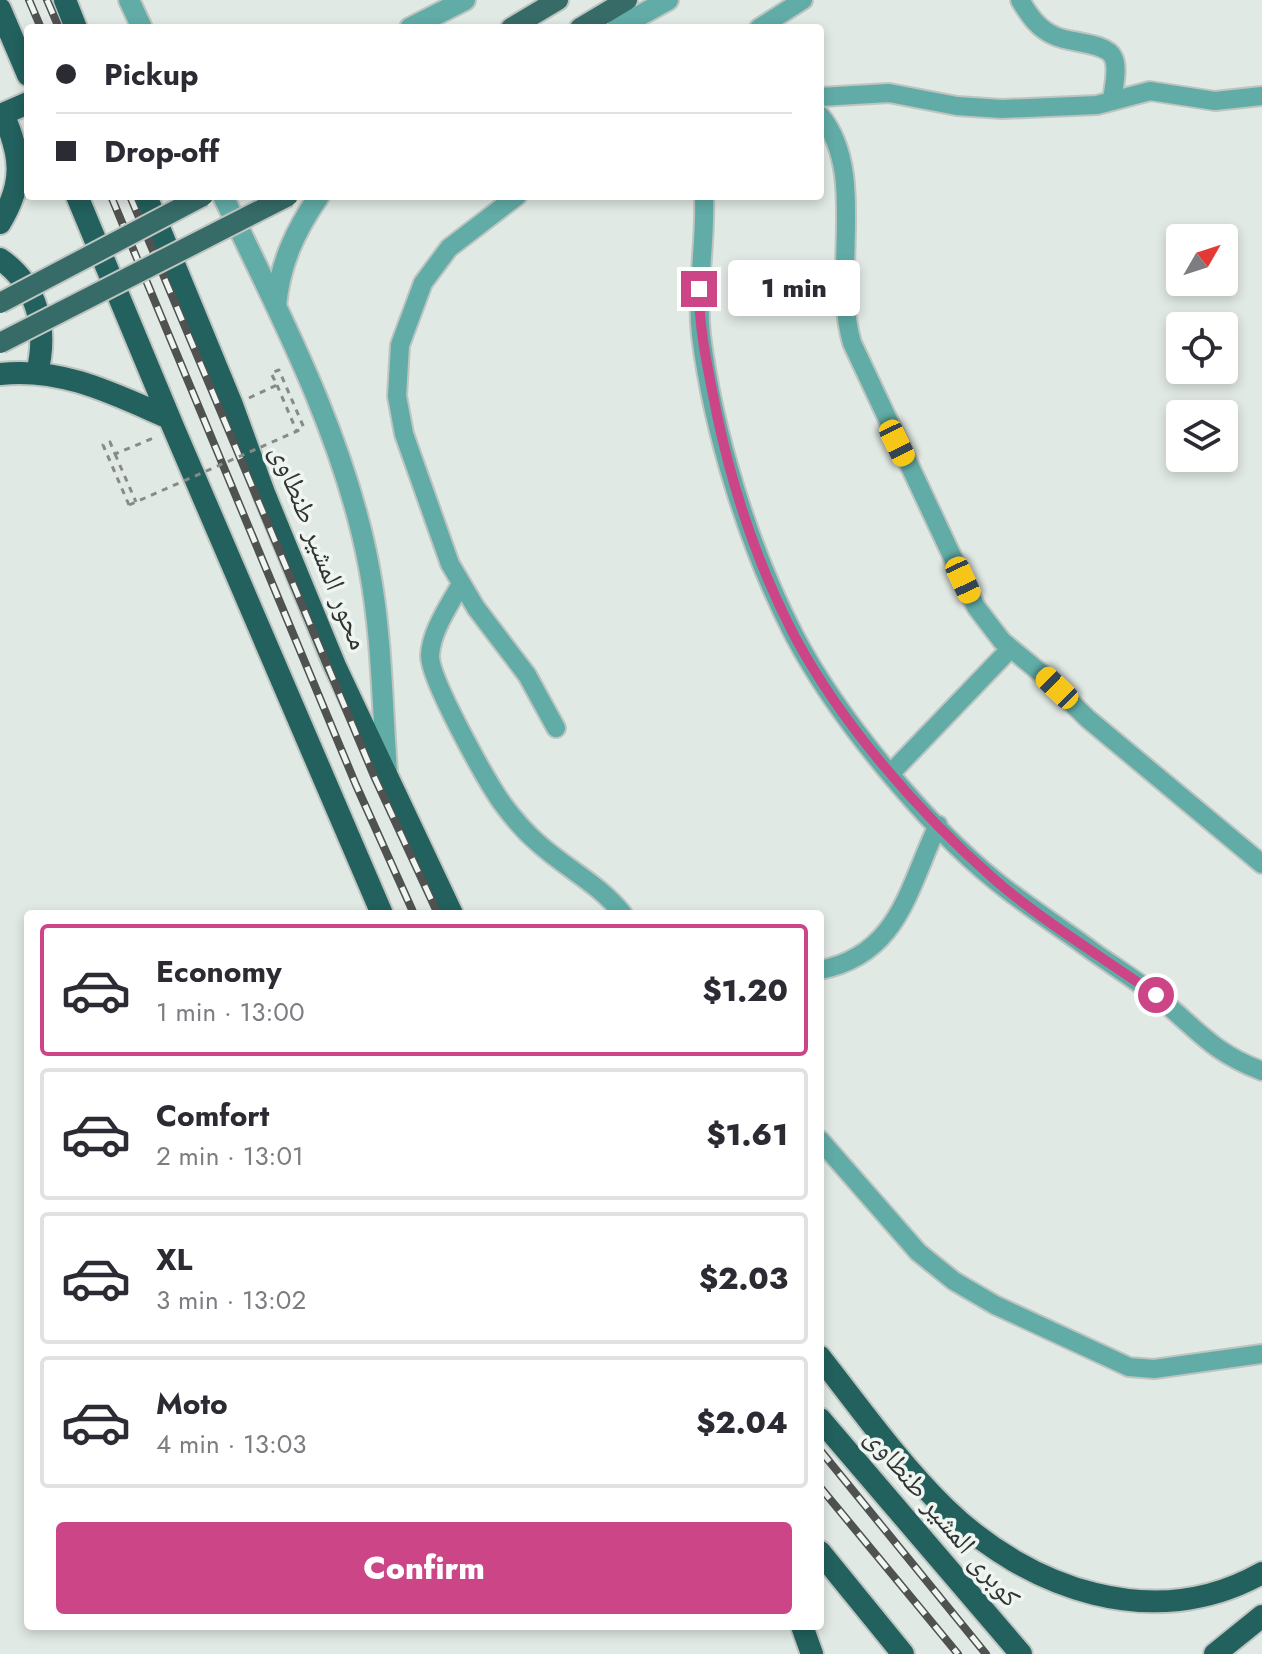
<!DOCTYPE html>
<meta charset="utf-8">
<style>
body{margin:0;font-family:Jost,"Noto Naskh Arabic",sans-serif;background:#f2f2f3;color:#2b2b33;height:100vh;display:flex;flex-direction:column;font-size:30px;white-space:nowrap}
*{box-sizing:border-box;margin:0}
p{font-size:26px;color:#7c7c81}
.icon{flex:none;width:44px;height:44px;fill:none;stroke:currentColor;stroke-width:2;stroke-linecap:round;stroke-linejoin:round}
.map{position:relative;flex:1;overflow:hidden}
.side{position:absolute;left:24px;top:910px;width:800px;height:720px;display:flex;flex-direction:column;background:#fff;border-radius:8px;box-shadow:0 4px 12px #0003}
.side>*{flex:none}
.guide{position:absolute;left:24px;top:24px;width:800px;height:176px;border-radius:8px;box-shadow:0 4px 12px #0003;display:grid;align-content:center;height:176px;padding:0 32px;background:#fff}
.needle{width:52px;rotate:51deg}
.tools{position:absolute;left:1166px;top:224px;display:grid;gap:16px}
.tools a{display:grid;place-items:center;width:72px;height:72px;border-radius:8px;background:#fff;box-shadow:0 4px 12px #0003;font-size:40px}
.end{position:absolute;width:36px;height:36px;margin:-18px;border:10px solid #cc4586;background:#fff;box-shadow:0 0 0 4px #fff}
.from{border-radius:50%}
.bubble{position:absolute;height:56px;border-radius:8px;background:#fff;box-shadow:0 4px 12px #0003;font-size:26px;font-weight:800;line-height:56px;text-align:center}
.car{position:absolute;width:24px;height:48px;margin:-24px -12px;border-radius:10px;box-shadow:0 0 6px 2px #0007;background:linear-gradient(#f5c518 24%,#345 0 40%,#f5c518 0 76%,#345 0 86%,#f5c518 0)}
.guide b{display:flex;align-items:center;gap:28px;height:76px;font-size:30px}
.guide b+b{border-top:2px solid #e1e1e2}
.guide i{width:20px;height:20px;background:#2b2b33}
ul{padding:14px 0 0;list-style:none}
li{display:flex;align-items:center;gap:24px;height:132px;margin:0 16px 12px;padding:0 16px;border:4px solid #e1e1e2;border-radius:8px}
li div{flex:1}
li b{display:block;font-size:30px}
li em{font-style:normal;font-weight:800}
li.on{border-color:#cc4586}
li>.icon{width:72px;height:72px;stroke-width:1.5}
.button{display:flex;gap:16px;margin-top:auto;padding:16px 32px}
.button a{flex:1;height:92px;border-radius:8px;background:#cc4586;color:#fff;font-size:32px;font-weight:800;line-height:92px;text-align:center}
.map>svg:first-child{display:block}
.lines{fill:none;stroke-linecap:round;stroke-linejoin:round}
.minor-casing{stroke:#bec5c1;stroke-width:22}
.tertiary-casing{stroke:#bec5c1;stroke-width:24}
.primary-casing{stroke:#bec5c1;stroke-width:24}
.trunk-casing{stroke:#bec5c1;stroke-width:26}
.path{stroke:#878b88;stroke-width:3;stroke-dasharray:6 6;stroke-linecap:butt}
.minor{stroke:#61aca7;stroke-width:18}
.tertiary{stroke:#61aca7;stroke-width:20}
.primary{stroke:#366b67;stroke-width:20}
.trunk{stroke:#22615d;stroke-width:22}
.rail-casing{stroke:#4f5250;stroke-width:8}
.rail{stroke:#eff6f1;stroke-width:5;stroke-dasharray:15;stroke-linecap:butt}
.primary-bridge-casing{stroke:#bec5c1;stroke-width:24;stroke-linecap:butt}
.path-bridge{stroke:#878b88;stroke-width:3;stroke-dasharray:6 6;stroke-linecap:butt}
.primary-bridge{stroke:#366b67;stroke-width:20}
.route{stroke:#cc4586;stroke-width:10}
.labels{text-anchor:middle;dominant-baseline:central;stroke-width:7;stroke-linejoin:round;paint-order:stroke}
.street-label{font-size:28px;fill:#323433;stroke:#eff6f1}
</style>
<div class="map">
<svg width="1262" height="1654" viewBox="0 0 1262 1654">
<rect width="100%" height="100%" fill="#e1e9e4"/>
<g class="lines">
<defs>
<path id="minor" d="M1020,0C1029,15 1038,29 1055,36C1069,43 1106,42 1113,57C1119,68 1113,89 1112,101
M759,28L803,0
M820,97L889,93L957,106L1002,109L1097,105L1150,91L1215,101L1262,96
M820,115C868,172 831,271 852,343L976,607L1002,641L1042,674L1088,719L1262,864
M517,196L449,248L423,283L400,345L397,396L404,434L450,564L476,608L527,675L556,728
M704,196C706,243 696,288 701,335C713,432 749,548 794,635C837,717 925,824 997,882C1028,907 1063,929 1095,953C1115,967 1136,980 1155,995C1196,1027 1209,1051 1262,1071
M461,584C449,606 431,631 430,656C430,680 486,780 502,803C513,818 525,832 539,844C567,869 599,884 623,914
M891,773L1010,649
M820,970C899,955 908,888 938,825
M820,1140L918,1252L954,1281L995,1305L1129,1367L1154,1369L1262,1354"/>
<path id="tertiary" d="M129,0L142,28
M410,28L465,0
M617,28L668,0
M223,196C280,314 345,438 369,567C382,635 382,704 387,772
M276,306C280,263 295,231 319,196"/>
<path id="primary" d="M511,28L558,0
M580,28L627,0"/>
<path id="trunk" d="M65,0L76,28
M0,9L28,75
M77,196L174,429L382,914
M146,196L232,405L264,493L335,666L452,914
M0,223C25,182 21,155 3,114L28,103
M0,259C38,285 48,330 37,373
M0,374C62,367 114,394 169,418
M820,1357C860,1408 899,1463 945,1508C1028,1589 1154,1634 1262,1573
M820,1419L1021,1654
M820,1552L903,1654
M802,1626L812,1654
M1215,1654L1262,1616"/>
</defs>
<use href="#minor" class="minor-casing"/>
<use href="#tertiary" class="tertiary-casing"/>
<use href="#primary" class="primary-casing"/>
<use href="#trunk" class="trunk-casing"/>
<path class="path" d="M277,385L297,432
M249,398L277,385L271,373L279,370L304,428
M115,454L136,502
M129,505L103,445L110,442L115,454L156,437"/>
<use href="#minor" class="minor"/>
<use href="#tertiary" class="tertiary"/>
<use href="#primary" class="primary"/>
<use href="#trunk" class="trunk"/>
<defs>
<path id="rail" d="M29,0L41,28
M47,0L59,28
M111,196L356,785L414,914
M130,196L374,776L438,914
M820,1450L986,1654
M820,1487L958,1654"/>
</defs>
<use href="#rail" class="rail-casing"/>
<use href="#rail" class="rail"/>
<defs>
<path id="primary-bridge" d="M0,303L203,196
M0,343L288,196"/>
</defs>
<use href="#primary-bridge" class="primary-bridge-casing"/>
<path class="path-bridge" d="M129,505L304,428"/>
<use href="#primary-bridge" class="primary-bridge"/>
</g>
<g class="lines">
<path class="route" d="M699,289C699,333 709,373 717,415C733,490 759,568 795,637C843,726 919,813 994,879C1042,921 1104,958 1156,995"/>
</g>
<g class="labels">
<g class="street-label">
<text transform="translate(320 547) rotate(68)">محور المشير طنطاوى</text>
<text transform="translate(943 1517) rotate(50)">كوبرى المشير طنطاوى</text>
</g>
</g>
</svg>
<div class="tools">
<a><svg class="needle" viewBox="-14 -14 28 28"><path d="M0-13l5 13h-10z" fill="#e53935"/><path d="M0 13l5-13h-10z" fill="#7c7c81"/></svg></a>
<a><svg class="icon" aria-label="locate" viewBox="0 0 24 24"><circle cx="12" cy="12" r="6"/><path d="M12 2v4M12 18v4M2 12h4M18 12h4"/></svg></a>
<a><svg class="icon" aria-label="layers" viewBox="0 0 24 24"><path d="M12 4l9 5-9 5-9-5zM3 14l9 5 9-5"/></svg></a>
</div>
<i class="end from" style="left:1156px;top:995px"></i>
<i class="end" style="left:699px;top:289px"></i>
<div class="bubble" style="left:728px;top:260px;width:132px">1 min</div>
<i class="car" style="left:897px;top:443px;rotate:154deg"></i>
<i class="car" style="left:963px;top:580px;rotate:155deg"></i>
<i class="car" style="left:1057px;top:688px;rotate:314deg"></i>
<div class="guide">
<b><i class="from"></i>Pickup</b>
<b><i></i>Drop-off</b>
</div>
<section class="side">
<ul>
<li class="on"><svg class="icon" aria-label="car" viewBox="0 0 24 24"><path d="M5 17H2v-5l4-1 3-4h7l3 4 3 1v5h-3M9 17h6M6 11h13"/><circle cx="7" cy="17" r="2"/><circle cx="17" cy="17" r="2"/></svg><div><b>Economy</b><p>1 min · 13:00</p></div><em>$1.20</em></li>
<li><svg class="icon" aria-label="car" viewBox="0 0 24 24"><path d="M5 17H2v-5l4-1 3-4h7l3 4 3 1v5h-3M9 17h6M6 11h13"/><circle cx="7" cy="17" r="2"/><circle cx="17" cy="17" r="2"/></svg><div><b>Comfort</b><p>2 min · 13:01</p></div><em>$1.61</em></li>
<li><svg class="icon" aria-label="car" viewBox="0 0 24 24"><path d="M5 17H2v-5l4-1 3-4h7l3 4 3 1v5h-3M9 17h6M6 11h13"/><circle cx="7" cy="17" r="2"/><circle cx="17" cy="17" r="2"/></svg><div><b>XL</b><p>3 min · 13:02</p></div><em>$2.03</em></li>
<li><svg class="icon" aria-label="car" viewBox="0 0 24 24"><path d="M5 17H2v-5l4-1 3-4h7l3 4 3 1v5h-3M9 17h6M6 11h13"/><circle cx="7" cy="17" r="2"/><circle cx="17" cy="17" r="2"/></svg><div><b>Moto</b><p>4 min · 13:03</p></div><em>$2.04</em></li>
</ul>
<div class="button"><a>Confirm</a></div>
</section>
</div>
